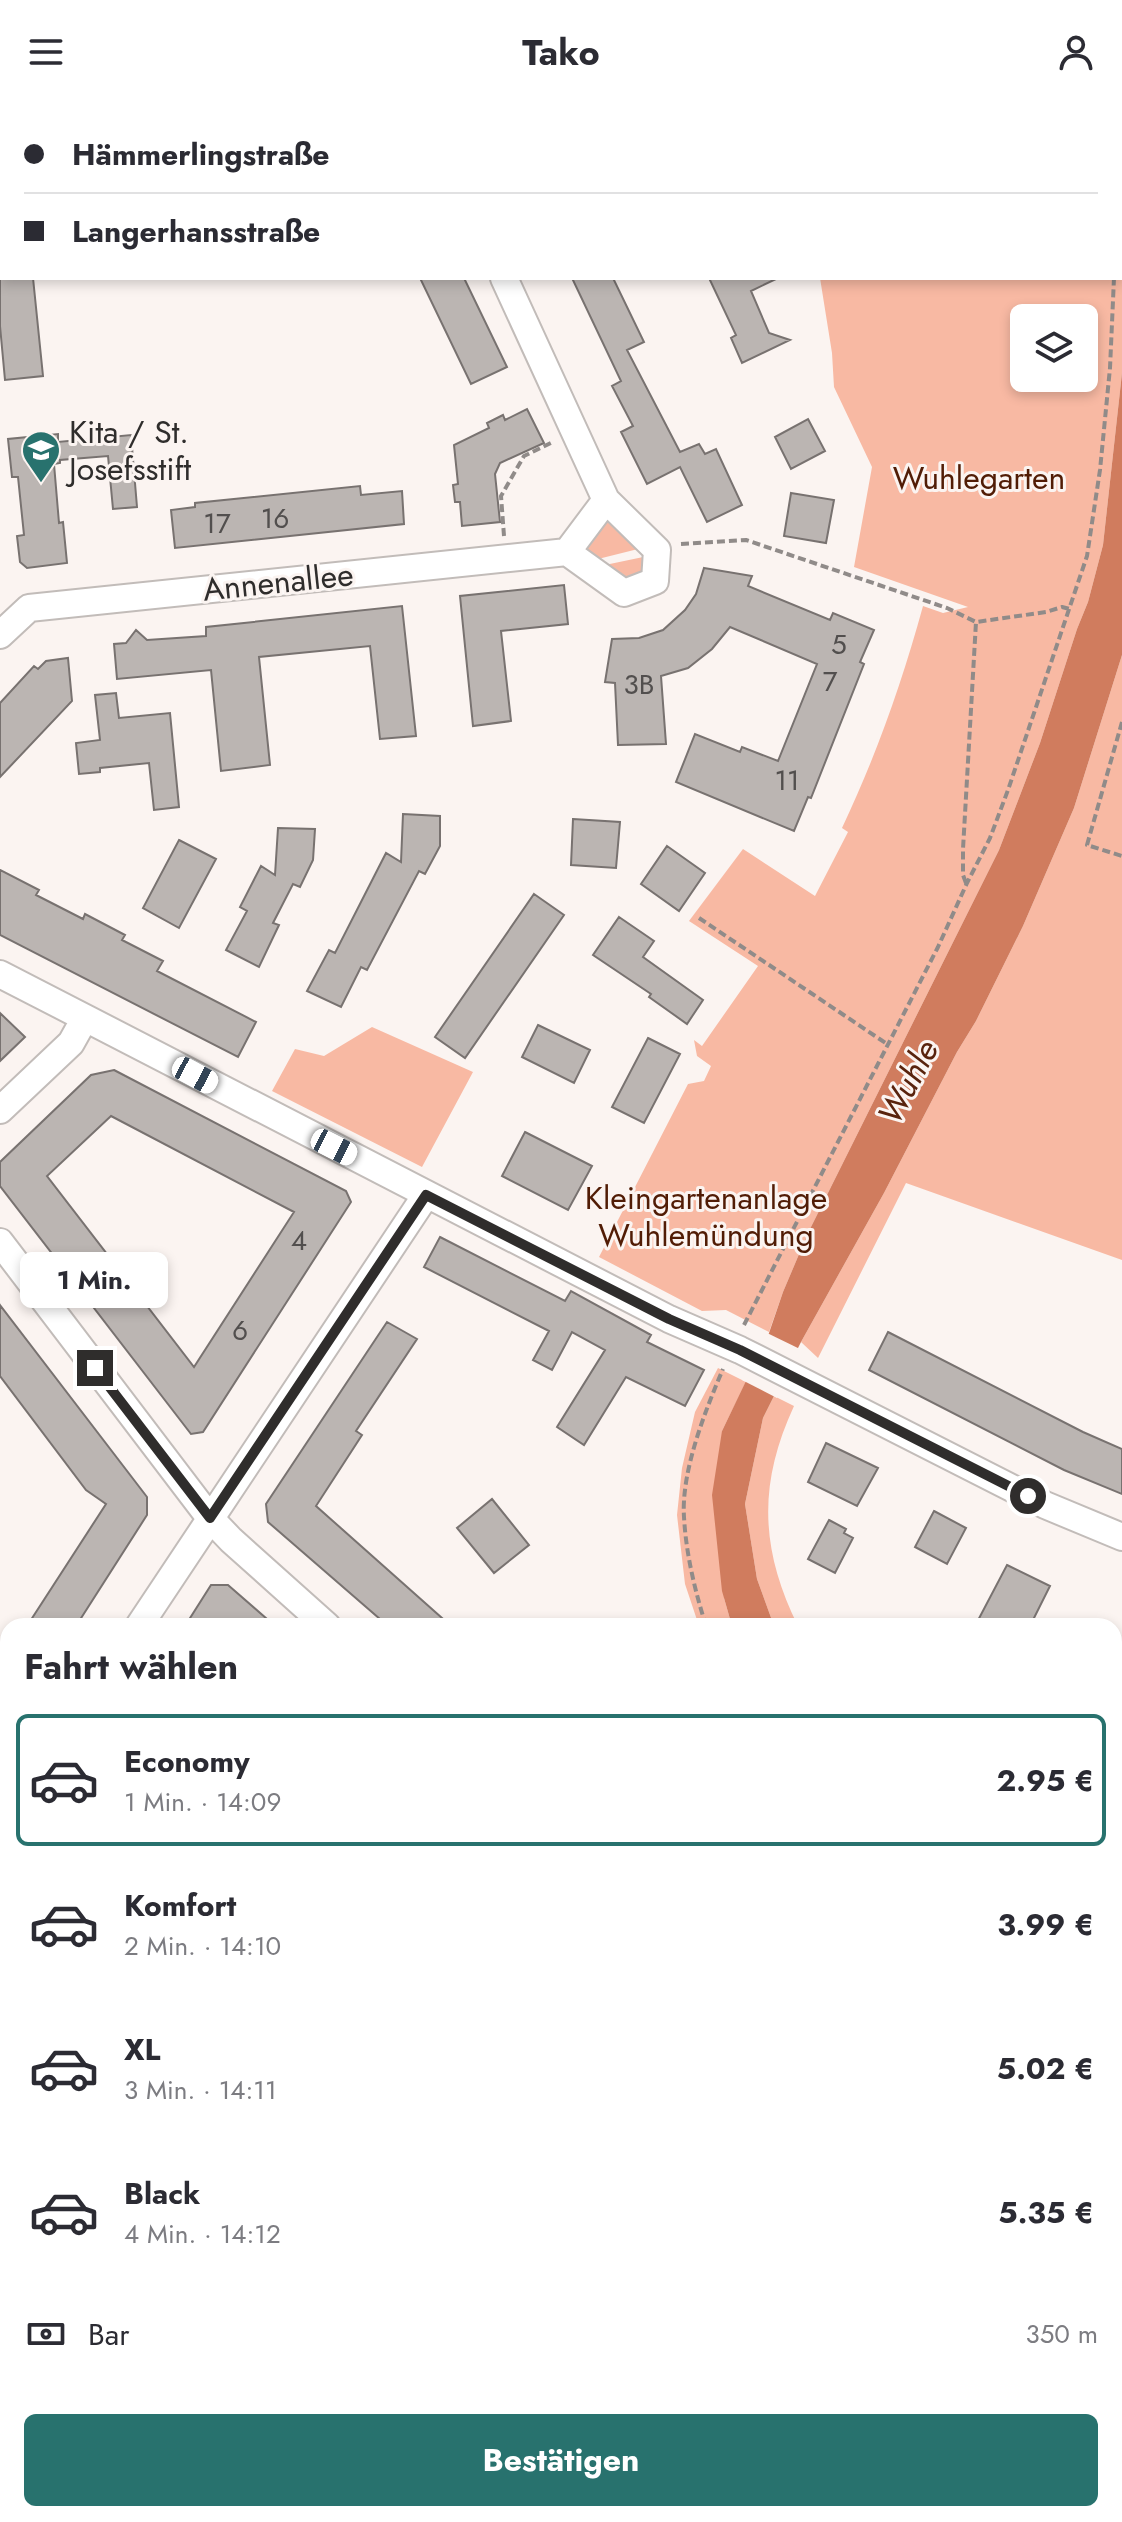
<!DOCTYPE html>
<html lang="de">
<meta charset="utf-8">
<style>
body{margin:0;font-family:Jost,sans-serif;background:#f7f7f7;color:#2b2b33;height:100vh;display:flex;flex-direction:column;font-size:30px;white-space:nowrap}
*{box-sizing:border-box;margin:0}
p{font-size:26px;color:#7c7c81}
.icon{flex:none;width:44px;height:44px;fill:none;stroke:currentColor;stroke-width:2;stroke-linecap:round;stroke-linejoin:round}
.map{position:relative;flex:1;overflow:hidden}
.details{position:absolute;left:0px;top:1514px;width:1122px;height:904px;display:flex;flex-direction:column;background:#fff;border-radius:24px 24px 0 0;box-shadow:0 4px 12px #0003}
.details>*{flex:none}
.banner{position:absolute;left:0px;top:0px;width:1122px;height:176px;box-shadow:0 4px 12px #0003;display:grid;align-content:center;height:176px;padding:0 24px;background:#fff}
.tools{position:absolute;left:1010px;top:200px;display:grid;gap:16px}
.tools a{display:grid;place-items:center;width:88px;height:88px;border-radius:12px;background:#fff;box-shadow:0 4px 12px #0003;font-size:40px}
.end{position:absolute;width:36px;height:36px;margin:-18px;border:10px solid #2f2d2c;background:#fff;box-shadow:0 0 0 4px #fff}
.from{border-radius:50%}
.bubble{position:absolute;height:56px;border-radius:12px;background:#fff;box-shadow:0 4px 12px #0003;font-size:26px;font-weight:700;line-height:56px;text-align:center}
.car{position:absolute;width:24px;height:48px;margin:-24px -12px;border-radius:10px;box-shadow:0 0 6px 2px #0007;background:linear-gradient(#fff 24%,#345 0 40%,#fff 0 76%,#345 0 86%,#fff 0)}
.banner b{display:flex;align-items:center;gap:28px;height:76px;font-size:30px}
.banner b+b{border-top:2px solid #e1e1e2}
.banner i{width:20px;height:20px;background:#2b2b33}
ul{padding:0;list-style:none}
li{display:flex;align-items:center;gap:24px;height:132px;margin:0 16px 12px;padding:0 8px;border:4px solid transparent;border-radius:12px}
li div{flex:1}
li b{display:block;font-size:30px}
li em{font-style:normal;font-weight:700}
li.current{border-color:#28726e}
li>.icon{width:72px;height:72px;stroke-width:1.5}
h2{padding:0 24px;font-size:36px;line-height:96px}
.pay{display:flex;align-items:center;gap:20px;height:88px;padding:0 24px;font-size:30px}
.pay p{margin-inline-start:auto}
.button{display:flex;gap:16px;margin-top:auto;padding:16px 24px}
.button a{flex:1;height:92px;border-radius:12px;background:#28726e;color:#fff;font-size:32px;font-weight:700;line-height:92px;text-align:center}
header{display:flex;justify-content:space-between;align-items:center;height:104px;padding:0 24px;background:#fff;font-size:36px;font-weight:700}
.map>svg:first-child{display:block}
.built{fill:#f6e7e2}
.green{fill:#f8b9a3;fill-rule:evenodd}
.water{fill:#d07c5e}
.pier{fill:#fbf4f1}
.building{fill:#bbb5b2;stroke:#787270;stroke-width:2;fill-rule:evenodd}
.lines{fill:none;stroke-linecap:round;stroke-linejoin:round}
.lane-casing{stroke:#c2bcb9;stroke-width:18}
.street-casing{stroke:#c2bcb9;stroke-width:30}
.secondary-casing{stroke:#c2bcb9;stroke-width:42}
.path{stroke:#908b89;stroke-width:4;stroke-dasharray:8 4;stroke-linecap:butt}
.lane{stroke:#fff;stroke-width:14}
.street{stroke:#fff;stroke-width:26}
.secondary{stroke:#fff;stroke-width:38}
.tram{stroke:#757270;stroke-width:2}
.rail{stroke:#757270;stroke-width:6;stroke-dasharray:4 8;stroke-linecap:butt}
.route{stroke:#2f2d2c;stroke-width:10}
.labels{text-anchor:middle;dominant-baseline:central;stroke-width:6;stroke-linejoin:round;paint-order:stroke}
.number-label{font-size:28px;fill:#524f4e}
.poi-label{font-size:32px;fill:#2f2d2c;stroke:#fbf4f1;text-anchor:start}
.park-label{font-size:32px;fill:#511c05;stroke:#fbf4f1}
.street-label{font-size:32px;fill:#2f2d2c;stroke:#fbf4f1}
.water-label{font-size:34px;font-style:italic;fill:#59230d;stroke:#fbf4f1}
</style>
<header><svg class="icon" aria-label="menu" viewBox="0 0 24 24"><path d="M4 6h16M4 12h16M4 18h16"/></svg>Tako<svg class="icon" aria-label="person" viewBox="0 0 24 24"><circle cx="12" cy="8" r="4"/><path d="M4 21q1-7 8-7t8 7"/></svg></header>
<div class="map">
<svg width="1122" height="2418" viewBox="0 0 1122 2418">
<rect width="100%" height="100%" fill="#fbf4f1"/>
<path class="built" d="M1114,1990L1122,1999V2313L1114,2319Z
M420,2410H497L502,2418H412Z
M605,2410H1006L997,2418H610Z"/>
<path class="green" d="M789,0H1116V2H790Z
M1120,30L1122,45V269L1103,441L1088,498L1077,525L1040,639L999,746L808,1129L783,1188L769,1228L726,1206L702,1207L599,1153L688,980L704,977L711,962L697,952L694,936L702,942L758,862L689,817L743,745L815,792L848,728L842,724C876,652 902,579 923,502L943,509L968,503L854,463L872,363L834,283L832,249L820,174H1120ZM1024,214H1084V274H1024Z
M605,412L642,444L598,455L583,443Z
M648,452L646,470L629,479L605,461Z
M1122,551V1156L906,1079L818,1254L801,1238L884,1089L957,948L976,917L1023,822L1074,704Z
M372,923L473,968L422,1063L272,987L295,945L324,952Z
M718,1264L746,1278L722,1327L724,1494L732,1522H699L685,1480L677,1411L682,1364L695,1308Z
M774,1292L794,1302C758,1380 760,1445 798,1522H774L757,1475L745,1400L763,1314Z"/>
<path class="water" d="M1122,269V551L1074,704L1023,822L976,917L957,948L884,1089L801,1238L763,1314L745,1400L757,1475L774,1522H732L722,1487L712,1391L722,1327L769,1229L783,1188L808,1129L999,746L1040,639L1077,525L1088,498L1103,441Z"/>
<path class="pier" d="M765,1228L802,1246L777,1294L742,1276Z"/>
<path class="building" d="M0,174H33L43,272L5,276L0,222Z
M420,174H464L507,263L471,280Z
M572,174H613L644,238L627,246L680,348L699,340L705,350L716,345L742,401L707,418L680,363L647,380L621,328L633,322L612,282L621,277Z
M709,174H778L751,187L769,229L790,236L742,259L731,234L736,231Z
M527,305L544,339L500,359L495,370L500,418L462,422L460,398H455L453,381L458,380L454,341L489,324L487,319L503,311L505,316Z
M808,315L825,347L791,365L775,333Z
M58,330V338L131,331L137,403L113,405L108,352L60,356V359L54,360L59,419L63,418L67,459L27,464L20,458L17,432L24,431L18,373H12L8,335Z
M360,382L361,391L402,387L404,420L175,444L171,406L195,403V399Z
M791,389L834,396L826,439L784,432Z
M704,464L752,472L748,482L830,516L833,509L874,526L860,558L864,560L811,694L808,693L794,727L676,678L695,630L740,648L742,643L778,657L817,560L730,523L712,545L688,564L661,572L666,640L618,641L615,579L605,578L612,535L639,534L663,526L685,506L696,490Z
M564,481L568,520L501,527L511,617L473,622L460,492Z
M402,502L416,632L380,635L370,542L259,553L270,661L221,667L211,566L117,575L114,540L126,539L136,526L147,536L206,532V523Z
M68,554L72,597L0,673V599L34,562L38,565L46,557Z
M116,589L119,614L170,609L179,703L154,706L149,659L100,664V668L79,670L76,639L100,636L95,591Z
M403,710L440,712V742L425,770L419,767L367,866L361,863L341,903L307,887L329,846L335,849L386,749L401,758Z
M573,715L620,718L616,764L571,761Z
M278,724L315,725L313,756L300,783L293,780L273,819L279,821L259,863L226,846L247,807L240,803L261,762L275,771Z
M179,736L216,755L179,824L143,804Z
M667,742L705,769L679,807L641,780Z
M0,766L39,786L36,791L83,815L85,810L125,831L122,836L163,857L157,867L256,918L238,953L0,831Z
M534,790L564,811L465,954L435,933Z
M619,813L654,837L643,853L703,896L687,920L649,893L651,890L593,851Z
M0,909L25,933L0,957Z
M538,921L590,946L574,979L522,953Z
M648,934L680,950L644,1019L612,1003Z
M114,966L346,1087L351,1098L203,1328L191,1330L0,1082V1058L91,971ZM111,1012L294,1108L194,1263L47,1072Z
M525,1028L592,1062L568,1106L502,1072Z
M440,1133L565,1197L571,1187L651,1231L647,1238L704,1266L685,1302L626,1273L584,1341L557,1323L605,1246L572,1228L552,1266L533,1256L549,1227L424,1163Z
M0,1201L147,1393V1411L76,1522H27L106,1400L86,1386L0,1272Z
M387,1218L417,1235L356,1327L362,1331L316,1402L451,1522H388L268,1418L266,1400Z
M888,1228L1083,1328L1122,1345V1390L1064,1366L869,1266Z
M826,1339L878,1364L857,1402L808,1378Z
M492,1395L529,1441L494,1469L457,1424Z
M934,1407L966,1424L947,1460L915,1443Z
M829,1416L846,1425L844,1429L853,1434L835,1469L808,1455Z
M1007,1461L1050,1482L1030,1522H975Z
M211,1481H228L275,1522H185Z"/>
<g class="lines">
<defs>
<path id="lane" d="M1114,2083L1122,2092
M1114,2307L1122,2300
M977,2418L986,2410"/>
<path id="street" d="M422,0V2
M0,50H2
M504,174L606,396L657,446L655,477L624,489L567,448
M567,448L606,396
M0,531L29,504L567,448
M0,870L669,1215L740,1246L1045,1401L1122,1433
M0,1006L71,939L85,914
M0,1138L210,1414L231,1436L327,1522
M139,1522L426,1091
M129,2418L137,2410"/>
<path id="secondary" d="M0,1657L8,1668
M0,1731L8,1720
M551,2410L556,2418"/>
</defs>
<use href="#lane" class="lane-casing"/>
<use href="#street" class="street-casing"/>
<use href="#secondary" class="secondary-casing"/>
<path class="path" d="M19,0L20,2
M1100,0V2
M504,432L501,392L524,352L553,338
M681,440L746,436L947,504L976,518L1046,508L1062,503L1070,505
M1122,618L1087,741L1122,752
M966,779L963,771V745L976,518
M699,814L887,940
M744,1221L938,843L967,779L990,734L1008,686L1087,452L1100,366L1110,264L1114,174
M706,1522C695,1487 686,1450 684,1413C681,1368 705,1307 723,1265
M0,1613L8,1627
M1114,1653L1122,1637
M1114,2054L1122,2063
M513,2410L519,2418
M595,2410L600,2418
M823,2418L833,2410"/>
<use href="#lane" class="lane"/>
<use href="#street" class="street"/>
<use href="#secondary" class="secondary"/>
<path class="tram" d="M0,1650L8,1669
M0,1736L8,1716
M544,2410L549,2418
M560,2410L566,2418"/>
<path class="rail" d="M1114,2386L1122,2379
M1079,2418L1088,2410"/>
</g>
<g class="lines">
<path class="route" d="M95,1264L210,1414L426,1091L669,1215L740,1246L1028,1392"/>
</g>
<defs>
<symbol id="school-pin" viewBox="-11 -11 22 30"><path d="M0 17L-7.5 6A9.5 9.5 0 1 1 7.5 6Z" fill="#28726e" stroke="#fbf4f1"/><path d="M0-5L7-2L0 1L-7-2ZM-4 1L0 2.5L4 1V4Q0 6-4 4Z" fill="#fff"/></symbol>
</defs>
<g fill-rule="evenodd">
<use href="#school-pin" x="19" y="324" width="44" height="60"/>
</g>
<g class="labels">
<g class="number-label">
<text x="275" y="414">16</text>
<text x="217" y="419">17</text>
<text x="839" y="540">5</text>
<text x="830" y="577">7</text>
<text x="639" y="580">3B</text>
<text x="787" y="676">11</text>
<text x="299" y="1136">4</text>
<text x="240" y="1226">6</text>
</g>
<g class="poi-label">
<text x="69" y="328">Kita / St.<tspan x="69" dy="37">Josefsstift</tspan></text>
</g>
<g class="park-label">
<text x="979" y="374">Wuhlegarten</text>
<text x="706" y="1094">Kleingartenanlage<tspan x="706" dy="37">Wuhlemündung</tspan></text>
</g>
<g class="street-label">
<text transform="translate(278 478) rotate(-6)">Annenallee</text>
</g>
<g class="water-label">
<text transform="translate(908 978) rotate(-62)">Wuhle</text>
</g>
</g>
</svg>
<div class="tools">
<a><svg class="icon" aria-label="layers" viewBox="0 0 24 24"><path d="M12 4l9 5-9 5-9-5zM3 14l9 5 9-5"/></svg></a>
</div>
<i class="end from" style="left:1028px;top:1392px"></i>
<i class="end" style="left:95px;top:1264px"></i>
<div class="bubble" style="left:20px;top:1148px;width:148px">1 Min.</div>
<i class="car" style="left:195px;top:971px;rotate:118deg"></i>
<i class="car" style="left:334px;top:1043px;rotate:117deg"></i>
<div class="banner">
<b><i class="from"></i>Hämmerlingstraße</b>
<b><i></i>Langerhansstraße</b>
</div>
<section class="details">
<h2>Fahrt wählen</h2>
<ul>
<li class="current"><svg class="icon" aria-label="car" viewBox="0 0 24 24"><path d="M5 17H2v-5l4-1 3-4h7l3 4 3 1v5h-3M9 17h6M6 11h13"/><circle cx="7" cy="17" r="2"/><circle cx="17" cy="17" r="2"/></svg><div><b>Economy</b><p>1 Min. · 14:09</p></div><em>2.95 €</em></li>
<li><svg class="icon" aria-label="car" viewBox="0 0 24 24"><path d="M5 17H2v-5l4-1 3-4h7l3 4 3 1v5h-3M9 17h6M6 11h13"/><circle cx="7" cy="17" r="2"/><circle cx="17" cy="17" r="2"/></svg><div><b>Komfort</b><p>2 Min. · 14:10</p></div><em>3.99 €</em></li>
<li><svg class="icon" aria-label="car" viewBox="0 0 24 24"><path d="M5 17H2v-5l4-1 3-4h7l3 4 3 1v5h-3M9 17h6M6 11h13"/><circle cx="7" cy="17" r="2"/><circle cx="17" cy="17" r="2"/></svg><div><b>XL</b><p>3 Min. · 14:11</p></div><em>5.02 €</em></li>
<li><svg class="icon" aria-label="car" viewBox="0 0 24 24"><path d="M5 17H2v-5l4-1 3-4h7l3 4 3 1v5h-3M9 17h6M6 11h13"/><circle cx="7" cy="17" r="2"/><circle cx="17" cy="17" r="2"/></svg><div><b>Black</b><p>4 Min. · 14:12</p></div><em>5.35 €</em></li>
</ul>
<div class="pay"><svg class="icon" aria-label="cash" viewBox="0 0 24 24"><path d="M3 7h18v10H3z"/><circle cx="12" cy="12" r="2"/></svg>Bar<p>350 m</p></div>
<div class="button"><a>Bestätigen</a></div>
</section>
</div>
